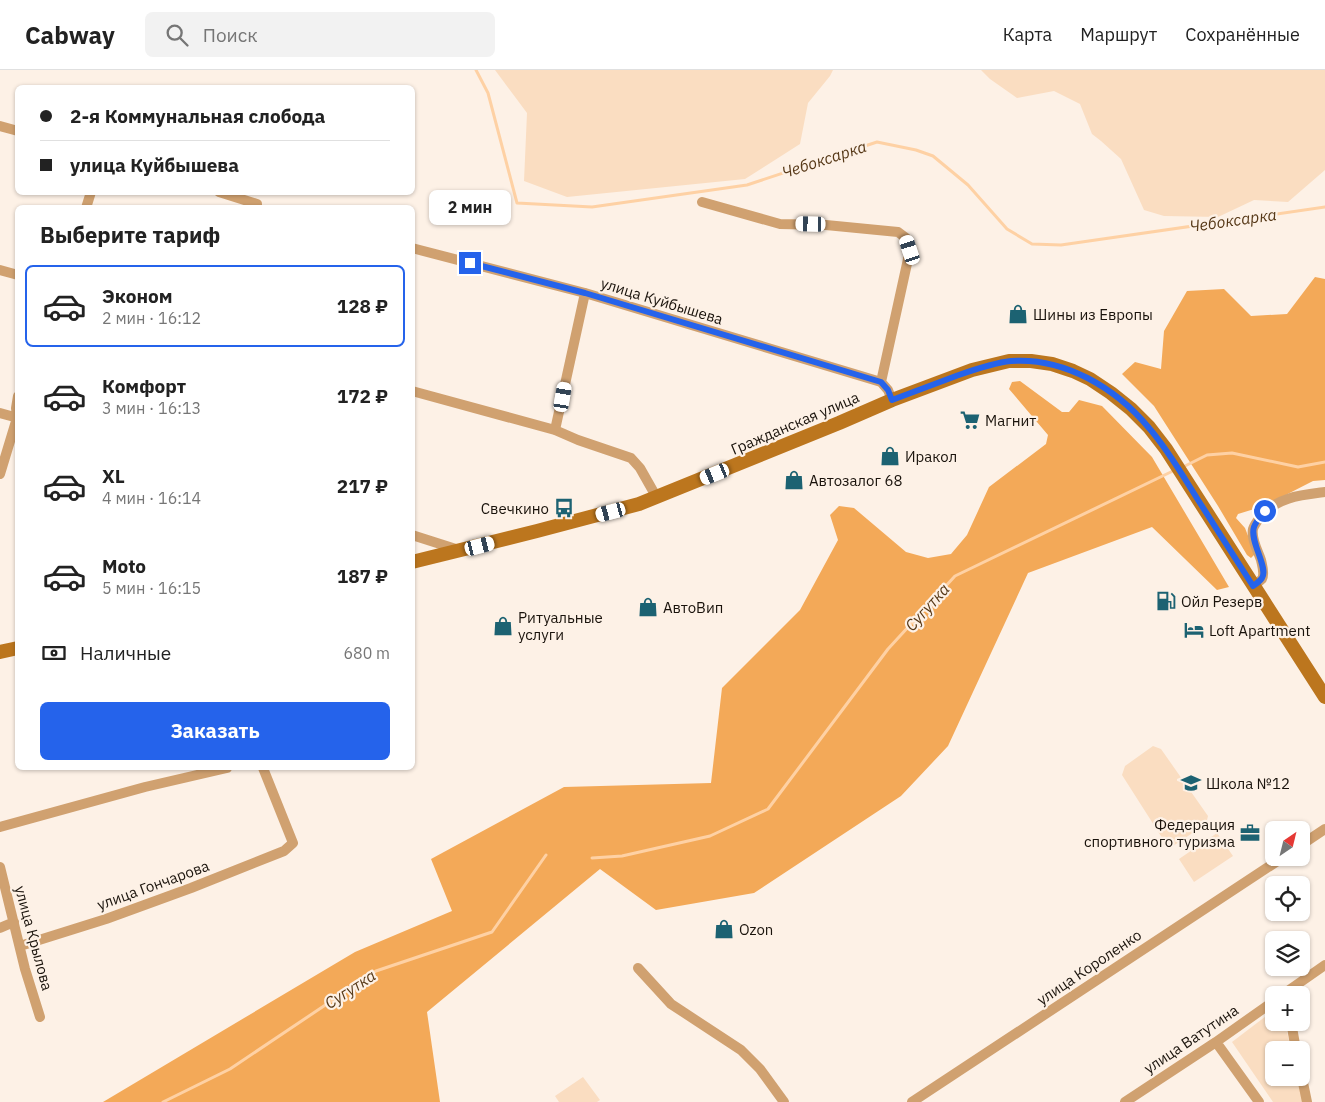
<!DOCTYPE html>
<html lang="ru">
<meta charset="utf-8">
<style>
body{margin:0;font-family:"IBM Plex Sans",sans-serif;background:#f2f2f2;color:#222;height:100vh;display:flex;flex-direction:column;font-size:19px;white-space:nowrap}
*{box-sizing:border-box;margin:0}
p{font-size:16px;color:#767676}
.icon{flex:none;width:28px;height:28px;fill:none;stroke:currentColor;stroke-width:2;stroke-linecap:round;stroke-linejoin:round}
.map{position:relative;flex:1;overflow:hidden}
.details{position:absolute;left:15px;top:135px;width:400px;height:565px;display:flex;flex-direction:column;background:#fff;border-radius:8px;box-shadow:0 1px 4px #0004}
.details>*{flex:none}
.hud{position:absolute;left:15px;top:15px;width:400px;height:110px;border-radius:8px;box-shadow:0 1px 4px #0004;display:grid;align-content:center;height:110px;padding:0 25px;background:#fff}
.needle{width:32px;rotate:35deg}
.fabs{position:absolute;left:1265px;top:751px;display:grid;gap:10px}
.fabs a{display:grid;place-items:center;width:45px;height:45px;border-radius:8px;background:#fff;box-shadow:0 1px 4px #0004;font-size:25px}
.end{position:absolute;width:22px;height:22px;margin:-11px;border:6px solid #2563eb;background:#fff;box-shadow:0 0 0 2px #fff}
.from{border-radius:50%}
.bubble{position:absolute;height:35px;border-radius:8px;background:#fff;box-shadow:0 1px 4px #0004;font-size:16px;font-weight:700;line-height:35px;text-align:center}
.car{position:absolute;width:15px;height:30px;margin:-15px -8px;border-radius:6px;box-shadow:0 0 4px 1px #0007;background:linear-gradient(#fff 24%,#345 0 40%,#fff 0 76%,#345 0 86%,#fff 0)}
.hud b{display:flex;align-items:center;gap:18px;height:48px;font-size:19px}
.hud b+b{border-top:1px solid #e0e0e0}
.hud i{width:12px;height:12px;background:#222}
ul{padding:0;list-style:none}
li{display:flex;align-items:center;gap:15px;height:82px;margin:0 10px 8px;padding:0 15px;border:2px solid transparent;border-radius:8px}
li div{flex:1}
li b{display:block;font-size:19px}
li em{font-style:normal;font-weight:700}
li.on{border-color:#2563eb}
li>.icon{width:45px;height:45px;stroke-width:1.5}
h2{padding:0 25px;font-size:22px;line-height:60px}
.pay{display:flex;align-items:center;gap:12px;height:55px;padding:0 25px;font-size:19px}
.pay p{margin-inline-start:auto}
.cta{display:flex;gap:10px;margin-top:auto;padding:10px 25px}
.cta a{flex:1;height:58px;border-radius:8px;background:#2563eb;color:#fff;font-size:20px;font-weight:700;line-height:58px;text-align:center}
header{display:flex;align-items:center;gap:30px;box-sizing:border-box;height:70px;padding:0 25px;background:#fff;border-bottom:1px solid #e0e0e0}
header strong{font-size:24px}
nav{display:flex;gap:28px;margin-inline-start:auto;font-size:18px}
.search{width:350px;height:45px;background:#f2f2f2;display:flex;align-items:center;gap:12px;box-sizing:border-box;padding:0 18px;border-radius:8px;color:#767676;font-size:19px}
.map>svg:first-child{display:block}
.green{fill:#faddc1}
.forest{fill:#f3a958}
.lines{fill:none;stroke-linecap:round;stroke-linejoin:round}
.stream{stroke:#fed1a4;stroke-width:3}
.minor{stroke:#d0a170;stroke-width:10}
.secondary{stroke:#bc761e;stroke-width:14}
.route{stroke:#2563eb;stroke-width:6}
.labels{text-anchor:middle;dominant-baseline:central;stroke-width:4.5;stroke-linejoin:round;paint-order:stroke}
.street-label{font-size:15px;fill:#1a130c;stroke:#fdf1e6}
.poi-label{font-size:15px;fill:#1a130c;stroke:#fdf1e6;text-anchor:start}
.water-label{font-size:16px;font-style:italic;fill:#563817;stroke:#fdf1e6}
</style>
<header>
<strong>Cabway</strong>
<div class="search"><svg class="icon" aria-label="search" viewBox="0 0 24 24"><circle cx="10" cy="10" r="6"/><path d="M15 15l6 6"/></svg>Поиск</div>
<nav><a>Карта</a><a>Маршрут</a><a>Сохранённые</a></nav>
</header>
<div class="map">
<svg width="1325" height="1032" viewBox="0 0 1325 1032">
<rect width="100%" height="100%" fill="#fdf1e6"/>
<path class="green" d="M495,0H833L830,6L808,33L800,74L745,109L567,127L524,111L527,43Z
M981,0H1325V100L1288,132L1254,130L1218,147L1164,146L1144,140L1121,89L1101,71L1092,64L1080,34L1054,21L1017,28L990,9Z
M1153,676L1161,679L1208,746L1206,754L1173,776L1166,774L1122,705L1125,696Z
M1217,763L1233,786L1194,812L1179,789Z
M1274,940V952L1285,953L1291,980H1274V1008H1298L1303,1032H1273L1232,972Z
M583,1007L600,1030L597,1032H559L555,1026Z"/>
<path class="forest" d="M1315,207L1325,209V410L1313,411L1264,436L1238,444L1236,448L1245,458L1255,484L1251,488L1247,485L1218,436L1154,336L1122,304L1135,292L1161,299L1164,261L1187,221L1224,219L1251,246L1287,244Z
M1020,311L1062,342H1069L1079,330L1102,336L1152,387L1229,517L1217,520L1152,457L1028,503L948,676L901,726L754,823L656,840L600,799L427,942L440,1032H103L355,882L452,841L431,789L564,717L711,713L722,618L800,540L838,470L830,445L839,436L854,438L906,482L928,488L951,484L967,465L989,417L1046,374L1048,365L1009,319L1012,312Z"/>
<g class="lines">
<path class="stream" d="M476,0L488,23L517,133L592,137L747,115L877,72L916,80L933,86L968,115L1007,159L1032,174L1061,175L1325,137
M1183,397L1207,385L1232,383L1298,397L1325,392
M592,788L622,786L710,766L768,739L888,579L955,506L1175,400
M163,1032L230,999L376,901L492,862L546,785"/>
<path class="minor" d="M0,56L18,61
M219,122L257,134V138
M702,132L780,154L826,155L898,162L906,168L910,180L881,312
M86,138L91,122
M412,178L585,223L881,312L888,320L892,330
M0,200L18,205
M412,321L555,360L578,370L631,388L640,398L657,428
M0,343L18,348
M555,360L585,223
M0,404L17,348L16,338L18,326
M412,465L459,480
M1253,516C1256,514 1260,511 1262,509C1265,504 1262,495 1261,490C1258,481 1251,469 1253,459C1254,455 1258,450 1261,446C1277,427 1302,425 1325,422
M0,757L145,717L227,698
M1301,775L1325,759
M0,797L25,899L40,947
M0,858L14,852
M20,876L106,849L191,818L284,781L293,773L263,698
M638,898L671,934L741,980L760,999L784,1032
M1282,925L1325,895
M1291,952L1296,980
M1216,972L1259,1032
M1301,1003L1307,1032
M912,1032L1282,788
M1125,1032L1216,972L1274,931"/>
<path class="secondary" d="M412,492L537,461L639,434L839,353L892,330L972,300L1009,291H1031L1052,294L1073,301L1090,309L1111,323L1131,339L1149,357L1166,379L1325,627
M0,582L18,578"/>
</g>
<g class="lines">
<path class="route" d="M470,193L585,223L881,312L888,320L892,330C913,322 935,314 956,306C973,300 992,293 1011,291C1064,287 1116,318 1149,358C1169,381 1184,408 1200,433C1218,461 1236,489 1253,516C1256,514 1260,511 1262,508C1269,498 1249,471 1254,457C1256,451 1261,446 1265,441"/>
</g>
<defs>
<symbol id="shop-bare" viewBox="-9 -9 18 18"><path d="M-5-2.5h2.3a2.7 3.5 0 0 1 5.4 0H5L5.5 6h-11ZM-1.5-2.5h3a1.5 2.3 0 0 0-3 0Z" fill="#1c6272" stroke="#fdf1e6" stroke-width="2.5" paint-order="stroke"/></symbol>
<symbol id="supermarket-bare" viewBox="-9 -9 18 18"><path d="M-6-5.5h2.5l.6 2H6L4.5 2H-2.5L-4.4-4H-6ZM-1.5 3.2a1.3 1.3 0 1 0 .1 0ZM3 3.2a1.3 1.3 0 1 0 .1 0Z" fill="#1c6272" stroke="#fdf1e6" stroke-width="2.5" paint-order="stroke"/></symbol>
<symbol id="bus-bare" viewBox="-9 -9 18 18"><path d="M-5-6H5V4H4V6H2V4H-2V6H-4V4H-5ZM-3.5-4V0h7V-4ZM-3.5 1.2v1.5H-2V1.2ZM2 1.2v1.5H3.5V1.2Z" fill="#1c6272" stroke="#fdf1e6" stroke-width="2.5" paint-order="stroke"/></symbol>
<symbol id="fuel-bare" viewBox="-9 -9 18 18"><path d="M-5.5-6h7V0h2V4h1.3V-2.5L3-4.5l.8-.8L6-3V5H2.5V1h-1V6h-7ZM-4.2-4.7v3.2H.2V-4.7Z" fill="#1c6272" stroke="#fdf1e6" stroke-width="2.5" paint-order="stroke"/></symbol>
<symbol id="hotel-bare" viewBox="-9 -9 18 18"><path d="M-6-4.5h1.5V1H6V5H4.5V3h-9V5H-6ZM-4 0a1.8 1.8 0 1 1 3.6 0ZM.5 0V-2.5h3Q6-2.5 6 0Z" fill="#1c6272" stroke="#fdf1e6" stroke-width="2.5" paint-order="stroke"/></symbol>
<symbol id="school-bare" viewBox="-9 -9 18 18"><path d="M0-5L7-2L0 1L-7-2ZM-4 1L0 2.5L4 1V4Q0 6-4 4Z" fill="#1c6272" stroke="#fdf1e6" stroke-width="2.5" paint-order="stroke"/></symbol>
<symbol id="office-bare" viewBox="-9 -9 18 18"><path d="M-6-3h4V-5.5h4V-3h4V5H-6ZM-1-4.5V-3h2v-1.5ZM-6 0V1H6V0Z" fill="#1c6272" stroke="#fdf1e6" stroke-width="2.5" paint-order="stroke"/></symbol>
</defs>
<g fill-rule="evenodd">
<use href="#shop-bare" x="1004" y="230" width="28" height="28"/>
<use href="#supermarket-bare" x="956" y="336" width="28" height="28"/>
<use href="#shop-bare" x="876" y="372" width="28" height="28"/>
<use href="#shop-bare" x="780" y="396" width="28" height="28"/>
<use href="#bus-bare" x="550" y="424" width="28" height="28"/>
<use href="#fuel-bare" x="1152" y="517" width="28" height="28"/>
<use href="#shop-bare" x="634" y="523" width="28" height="28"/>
<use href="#shop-bare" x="489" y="542" width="28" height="28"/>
<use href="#hotel-bare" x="1180" y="546" width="28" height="28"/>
<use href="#school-bare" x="1177" y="699" width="28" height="28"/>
<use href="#office-bare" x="1236" y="749" width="28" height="28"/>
<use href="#shop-bare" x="710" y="845" width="28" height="28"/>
</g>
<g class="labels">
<g class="street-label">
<text transform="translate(662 231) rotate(17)">улица Куйбышева</text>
<text transform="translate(795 353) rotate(-23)">Гражданская улица</text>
<text transform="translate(153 815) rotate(-20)">улица Гончарова</text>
<text transform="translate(34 868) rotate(75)">улица Крылова</text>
<text transform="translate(1089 897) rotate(-34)">улица Короленко</text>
<text transform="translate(1191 969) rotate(-34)">улица Ватутина</text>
</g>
<g class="poi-label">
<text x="1033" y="244">Шины из Европы</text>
<text x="985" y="350">Магнит</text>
<text x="905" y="386">Иракол</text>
<text x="809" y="410">Автозалог 68</text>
<text x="549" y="438" text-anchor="end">Свечкино</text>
<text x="1181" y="531">Ойл Резерв</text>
<text x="663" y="537">АвтоВип</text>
<text x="518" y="547">Ритуальные<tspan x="518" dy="17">услуги</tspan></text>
<text x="1209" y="560">Loft Apartment</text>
<text x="1206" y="713">Школа №12</text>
<text x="1235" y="754" text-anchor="end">Федерация<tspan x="1235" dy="17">спортивного туризма</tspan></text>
<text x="739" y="859">Ozon</text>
</g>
<g class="water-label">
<text transform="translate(824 89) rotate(-18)">Чебоксарка</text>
<text transform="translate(1233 150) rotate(-8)">Чебоксарка</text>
<text transform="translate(927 537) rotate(-48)">Сугутка</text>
<text transform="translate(350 919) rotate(-33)">Сугутка</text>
</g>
</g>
</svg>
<div class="fabs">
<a><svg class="needle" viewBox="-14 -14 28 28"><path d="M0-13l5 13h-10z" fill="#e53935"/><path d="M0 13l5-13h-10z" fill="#767676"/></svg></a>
<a><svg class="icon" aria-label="locate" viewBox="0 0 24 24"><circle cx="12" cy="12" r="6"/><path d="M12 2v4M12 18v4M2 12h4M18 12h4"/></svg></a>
<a><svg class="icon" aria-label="layers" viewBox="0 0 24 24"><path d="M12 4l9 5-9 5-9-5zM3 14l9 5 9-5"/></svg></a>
<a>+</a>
<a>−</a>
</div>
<i class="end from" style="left:1265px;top:441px"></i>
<i class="end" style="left:470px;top:193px"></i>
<div class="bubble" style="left:429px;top:120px;width:82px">2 мин</div>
<i class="car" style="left:811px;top:154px;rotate:271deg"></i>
<i class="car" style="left:910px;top:180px;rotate:342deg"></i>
<i class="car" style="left:563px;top:327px;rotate:10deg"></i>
<i class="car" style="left:715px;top:404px;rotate:248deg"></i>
<i class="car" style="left:611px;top:442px;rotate:255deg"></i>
<i class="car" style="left:480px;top:476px;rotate:76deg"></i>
<div class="hud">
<b><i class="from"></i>2-я Коммунальная слобода</b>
<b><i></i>улица Куйбышева</b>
</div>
<section class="details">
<h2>Выберите тариф</h2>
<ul>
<li class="on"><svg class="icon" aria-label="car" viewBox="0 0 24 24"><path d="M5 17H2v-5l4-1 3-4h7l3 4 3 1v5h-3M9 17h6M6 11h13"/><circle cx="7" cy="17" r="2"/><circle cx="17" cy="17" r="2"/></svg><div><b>Эконом</b><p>2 мин · 16:12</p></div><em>128 ₽</em></li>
<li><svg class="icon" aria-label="car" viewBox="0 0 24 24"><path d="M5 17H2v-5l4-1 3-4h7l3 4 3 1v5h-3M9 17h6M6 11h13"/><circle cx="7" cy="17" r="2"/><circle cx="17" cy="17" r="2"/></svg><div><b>Комфорт</b><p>3 мин · 16:13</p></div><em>172 ₽</em></li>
<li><svg class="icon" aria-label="car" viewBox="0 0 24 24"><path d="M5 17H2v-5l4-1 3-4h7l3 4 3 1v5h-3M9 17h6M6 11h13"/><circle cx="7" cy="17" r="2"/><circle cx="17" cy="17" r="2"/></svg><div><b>XL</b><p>4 мин · 16:14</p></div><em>217 ₽</em></li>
<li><svg class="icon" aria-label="car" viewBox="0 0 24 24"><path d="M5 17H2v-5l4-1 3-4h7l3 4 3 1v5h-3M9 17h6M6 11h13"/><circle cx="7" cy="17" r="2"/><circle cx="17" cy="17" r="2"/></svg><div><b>Moto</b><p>5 мин · 16:15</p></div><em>187 ₽</em></li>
</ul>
<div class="pay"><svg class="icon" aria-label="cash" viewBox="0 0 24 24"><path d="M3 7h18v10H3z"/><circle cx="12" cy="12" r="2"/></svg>Наличные<p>680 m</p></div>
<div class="cta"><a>Заказать</a></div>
</section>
</div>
